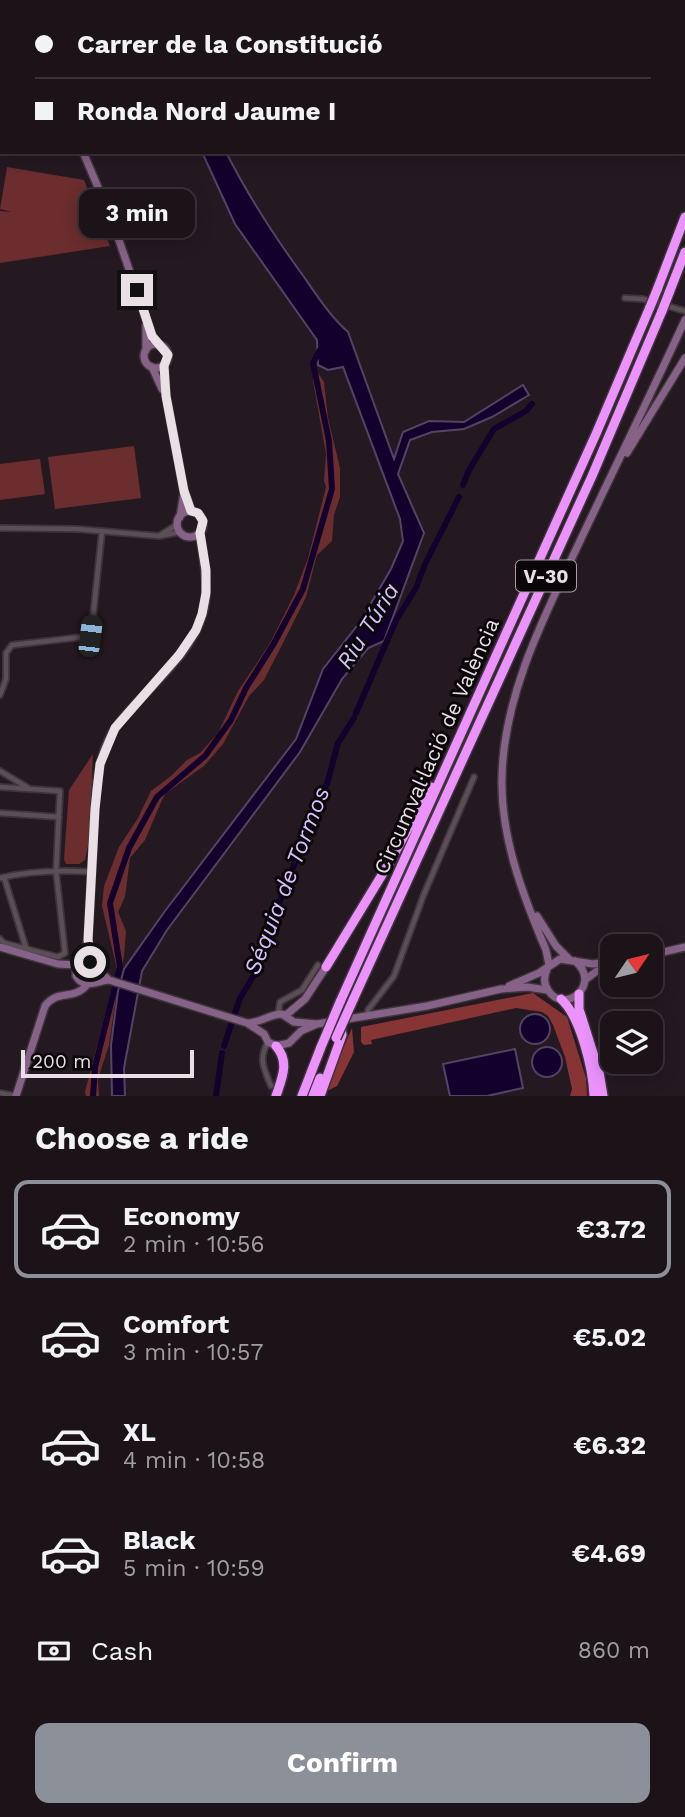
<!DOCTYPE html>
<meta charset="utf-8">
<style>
body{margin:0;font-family:"Work Sans",sans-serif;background:#292026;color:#f1f3f6;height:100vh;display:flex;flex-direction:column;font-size:26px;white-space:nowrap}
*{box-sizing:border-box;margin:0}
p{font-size:23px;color:#a09ea2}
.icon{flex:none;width:38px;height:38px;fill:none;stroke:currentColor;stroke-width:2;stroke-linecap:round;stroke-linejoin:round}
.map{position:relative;height:1096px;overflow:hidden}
.panel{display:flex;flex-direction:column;background:#1c1319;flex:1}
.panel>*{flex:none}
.hud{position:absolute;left:0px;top:0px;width:686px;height:154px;box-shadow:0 4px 18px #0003,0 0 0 2px #3a3238;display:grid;align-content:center;height:154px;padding:0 35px;background:#1c1319}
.needle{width:46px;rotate:55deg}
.buttons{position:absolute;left:600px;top:934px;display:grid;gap:14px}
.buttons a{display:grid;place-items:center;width:63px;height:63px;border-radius:14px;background:#1c1319;box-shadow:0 4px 18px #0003,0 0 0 2px #3a3238;font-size:35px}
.scale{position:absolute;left:21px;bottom:18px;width:173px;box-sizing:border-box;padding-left:7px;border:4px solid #e8e0e5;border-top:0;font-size:19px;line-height:24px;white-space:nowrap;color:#e8e0e5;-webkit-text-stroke:5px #0b0609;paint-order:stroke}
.end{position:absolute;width:32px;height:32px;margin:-16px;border:9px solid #e8e0e5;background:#111;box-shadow:0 0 0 4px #111}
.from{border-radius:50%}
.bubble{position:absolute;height:49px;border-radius:14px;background:#1c1319;box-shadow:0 4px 18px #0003,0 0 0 2px #3a3238;font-size:23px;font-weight:700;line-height:49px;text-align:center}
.car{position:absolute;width:21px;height:42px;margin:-21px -10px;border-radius:9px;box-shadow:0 0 5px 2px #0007;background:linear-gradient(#222 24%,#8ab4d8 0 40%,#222 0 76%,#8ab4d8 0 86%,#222 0)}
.hud b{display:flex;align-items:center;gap:24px;height:66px;font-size:26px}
.hud b+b{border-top:2px solid #3a3238}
.hud i{width:18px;height:18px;background:#f1f3f6}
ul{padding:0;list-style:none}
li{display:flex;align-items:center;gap:21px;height:98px;margin:0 14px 10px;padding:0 21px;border:4px solid transparent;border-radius:14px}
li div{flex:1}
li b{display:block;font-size:26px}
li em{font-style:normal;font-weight:700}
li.active{border-color:#8c9099}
li>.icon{width:63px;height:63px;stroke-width:1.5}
h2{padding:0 35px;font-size:32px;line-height:84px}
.pay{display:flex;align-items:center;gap:18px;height:77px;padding:0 35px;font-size:26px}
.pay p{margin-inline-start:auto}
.primary-button{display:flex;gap:14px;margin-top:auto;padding:14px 35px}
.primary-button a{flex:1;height:80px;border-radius:14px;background:#8c9099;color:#fff;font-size:28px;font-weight:700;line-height:80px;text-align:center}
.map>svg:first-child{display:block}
.green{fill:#6b2d2d}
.forest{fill:#873434}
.water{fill:#14002c;stroke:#544364;stroke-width:2}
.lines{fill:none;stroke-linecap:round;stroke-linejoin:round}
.canal{stroke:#14002c;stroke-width:6}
.street-casing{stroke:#3e353a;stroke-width:8}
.secondary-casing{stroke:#3e353a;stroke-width:10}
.highway-casing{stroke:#3e353a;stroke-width:12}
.street{stroke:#5c4e56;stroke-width:4.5}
.secondary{stroke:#876288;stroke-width:7}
.highway{stroke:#eb92fd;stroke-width:9}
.highway-bridge-casing{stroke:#3e353a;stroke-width:12;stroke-linecap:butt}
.highway-bridge{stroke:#eb92fd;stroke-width:9}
.route{stroke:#e8e0e5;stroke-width:9}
.labels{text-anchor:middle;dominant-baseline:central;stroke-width:6;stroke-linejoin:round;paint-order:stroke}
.shield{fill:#0b0609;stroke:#a69fa3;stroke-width:2}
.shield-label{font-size:19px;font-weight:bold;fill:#e8e0e5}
.street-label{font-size:21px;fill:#e8e0e5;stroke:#0b0609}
.water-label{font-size:23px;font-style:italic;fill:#d6c1ff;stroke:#0b0609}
</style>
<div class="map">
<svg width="685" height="1096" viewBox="0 0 685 1096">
<rect width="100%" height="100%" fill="#251921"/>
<path class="green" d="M7,167L84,180L110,246L0,263V211L12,212L0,209Z
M318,373L324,382L328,418L340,468V497L334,515L332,541L317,555L306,597L285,639L264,680L249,696L223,744L204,766L166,793L162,800L145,840L130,858L125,897L118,912L126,931L124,956L116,996L109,1045L98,1079L99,1096H86L85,1092L117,969L102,906L104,886L119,847L138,818L151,791L171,776L187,760L200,753L218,733L238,691L269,645L294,595L308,558L326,487L324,481L326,454L313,381L314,375Z
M134,446L141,498L55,509L48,457Z
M40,459L45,494L0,500V464Z
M93,754L89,841L85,860L79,864H66L64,859L69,790Z"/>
<path class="forest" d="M533,993L567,1017L586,1078L587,1096H570L572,1089L565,1057L553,1025L548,1016L542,1012L516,1008L371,1040L372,1044L364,1045L361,1042V1027Z
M352,1028L354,1052L337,1086L327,1091L329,1081Z"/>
<path class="water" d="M202,152H226C248,196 275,237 304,277C318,297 330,316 348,332L394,459L403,432L429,421L464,422L523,385L529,395L492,417L464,429L432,432L410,440L398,474L424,533L384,641L368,648L342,679L300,752L167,930L142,971L124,1068L125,1096H112L111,1045L118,991L124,969L165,911L296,739L323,669L360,622L391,569L403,541L400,519L343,367L328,370L318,365L317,340L235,224Z
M520 1029a15 15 0 1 1 30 0a15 15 0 1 1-30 0Z
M532 1062a15 15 0 1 1 30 0a15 15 0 1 1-30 0Z
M515,1049L523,1088L487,1096H450L443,1064Z"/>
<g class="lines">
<path class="canal" d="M286,0L287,2
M463,485L469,470L494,429L526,411L532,404
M356,713L396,620L416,588L425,564L459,497
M224,1046L240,998L256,972L262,948L319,800L327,784L338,743L354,718
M93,1096L95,1067L120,967L110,903L129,848L157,797L205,756L231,720L246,688L273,645L303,589L332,489L329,441L313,363L320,350
M216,1096L222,1053"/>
<defs>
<path id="street" d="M625,298L643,299L685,311
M178,524L159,536L181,532
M0,528L77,529L159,536
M0,695L6,679V653L12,645L91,636L102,531
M0,771L30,789
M0,787L60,791L56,871L65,953L58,957L4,943L0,939
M0,813L59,817
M4,877L26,948
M0,878C30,871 61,870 91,872
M278,1014L280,1002L302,990L318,965
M368,1016V1010L394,976L424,894L474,777
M268,1042C258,1059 264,1069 271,1086
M0,1093L16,1096"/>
<path id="secondary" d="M0,56L2,57
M83,152L112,220L152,336L158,345
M146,325V350
M144 356a12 12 0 1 1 24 0a12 12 0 1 1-24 0Z
M164,366L166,396L184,491L191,511
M152,367L162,389
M627,453L685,358
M177 524a13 13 0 1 1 26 0a13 13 0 1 1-26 0Z
M180,517L184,492
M537,916L556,946L569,959
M0,947L58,964L78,965
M651,955L685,947
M82,963L88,940L96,788C99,767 103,745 116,727C143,690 190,659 203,613C210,585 203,561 200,533
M549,965L546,950C523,896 500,836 502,776C504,693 545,615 580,541C615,467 651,394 685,320
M547,969C544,976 543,983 548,990C564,1016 603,984 575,961
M109,980L90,962L82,963L76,969V976C84,990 97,981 109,980L247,1023L264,1034L268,1042L276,1046L289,1043L301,1031L317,1024
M585,980L597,971L612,966
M509,986L539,973L560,959L593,964L612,961
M286,1015L305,999L326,967
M248,1023C262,1022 270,1014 282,1014L294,1022L317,1024L427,1006L501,989L527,987L547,990
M16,1096L45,1006C57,989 73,1001 87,985"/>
<path id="highway" d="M657,290L685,217
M669,293L685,252
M326,967L388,865L431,787
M579,994V1009L599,1072L603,1096
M561,999C581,1017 593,1070 594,1096
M353,1000L592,476L662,311
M340,1002L596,434L650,307
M276,1096C282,1078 290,1062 276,1046
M302,1096L321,1047
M313,1096L320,1078
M320,1096L342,1035L341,1027"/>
</defs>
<use href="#street" class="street-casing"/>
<use href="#secondary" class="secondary-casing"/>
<use href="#highway" class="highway-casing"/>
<use href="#street" class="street"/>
<use href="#secondary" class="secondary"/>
<use href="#highway" class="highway"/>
<defs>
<path id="highway-bridge" d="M650,307L657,290
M662,311L669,293
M336,1038L353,1000
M321,1047L340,1002"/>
</defs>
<use href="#highway-bridge" class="highway-bridge-casing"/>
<use href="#highway-bridge" class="highway-bridge"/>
</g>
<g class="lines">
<path class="route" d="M90,962L93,963L88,940L95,809L100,764L115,728L179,655L196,630L202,614L206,593V570L200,533L203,521L198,513L191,511L184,491L166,396L164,366L168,355L152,336L137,290"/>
</g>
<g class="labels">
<rect class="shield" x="516" y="560.5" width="60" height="31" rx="5"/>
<g class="shield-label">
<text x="546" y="576">V-30</text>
</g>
<g class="street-label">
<text transform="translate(436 746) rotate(-66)">Circumval·lació de València</text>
</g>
<g class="water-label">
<text transform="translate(368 626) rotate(-58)">Riu Túria</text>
<text transform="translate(287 881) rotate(-69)">Séquia de Tormos</text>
</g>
</g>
</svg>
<div class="buttons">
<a><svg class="needle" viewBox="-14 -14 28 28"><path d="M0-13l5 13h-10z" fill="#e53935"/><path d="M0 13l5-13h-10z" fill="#a09ea2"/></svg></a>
<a><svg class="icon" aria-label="layers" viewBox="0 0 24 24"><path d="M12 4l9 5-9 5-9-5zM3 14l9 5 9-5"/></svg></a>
</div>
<div class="scale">200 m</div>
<i class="end from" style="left:90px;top:962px"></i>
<i class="end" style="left:137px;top:290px"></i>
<div class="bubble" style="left:79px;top:189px;width:116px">3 min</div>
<i class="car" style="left:90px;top:636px;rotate:7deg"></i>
<div class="hud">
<b><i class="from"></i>Carrer de la Constitució</b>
<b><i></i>Ronda Nord Jaume I</b>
</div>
</div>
<section class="panel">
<h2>Choose a ride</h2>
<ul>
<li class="active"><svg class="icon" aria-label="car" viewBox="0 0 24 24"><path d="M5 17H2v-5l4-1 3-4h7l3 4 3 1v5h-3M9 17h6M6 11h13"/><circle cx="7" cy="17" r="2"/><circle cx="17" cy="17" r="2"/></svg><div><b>Economy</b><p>2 min · 10:56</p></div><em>€3.72</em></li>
<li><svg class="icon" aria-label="car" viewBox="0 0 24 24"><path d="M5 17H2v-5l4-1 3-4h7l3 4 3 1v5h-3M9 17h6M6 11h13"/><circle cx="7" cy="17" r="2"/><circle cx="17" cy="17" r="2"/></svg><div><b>Comfort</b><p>3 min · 10:57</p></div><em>€5.02</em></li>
<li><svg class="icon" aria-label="car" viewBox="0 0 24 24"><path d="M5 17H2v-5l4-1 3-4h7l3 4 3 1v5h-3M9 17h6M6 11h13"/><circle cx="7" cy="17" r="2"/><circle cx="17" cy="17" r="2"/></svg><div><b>XL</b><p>4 min · 10:58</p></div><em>€6.32</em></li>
<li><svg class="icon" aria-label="car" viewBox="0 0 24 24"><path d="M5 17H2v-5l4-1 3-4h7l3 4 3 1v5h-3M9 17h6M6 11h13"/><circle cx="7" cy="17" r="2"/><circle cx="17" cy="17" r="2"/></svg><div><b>Black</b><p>5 min · 10:59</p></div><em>€4.69</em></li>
</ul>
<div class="pay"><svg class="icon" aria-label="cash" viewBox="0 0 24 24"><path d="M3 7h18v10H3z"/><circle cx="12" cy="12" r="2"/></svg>Cash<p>860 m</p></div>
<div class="primary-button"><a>Confirm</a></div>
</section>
